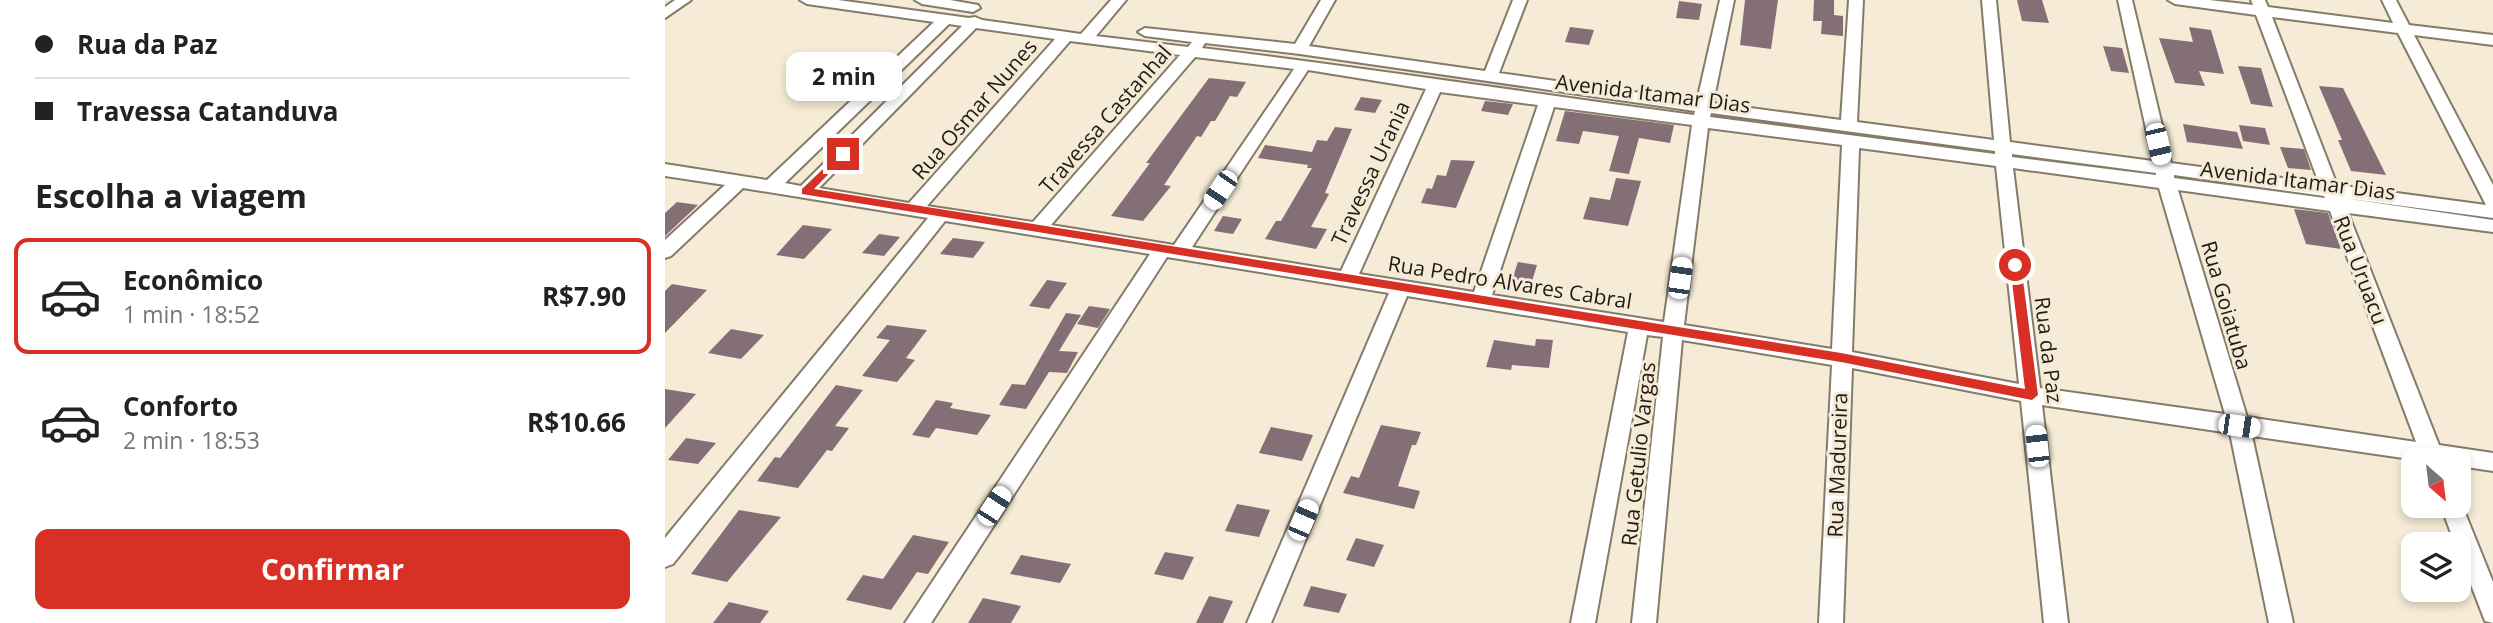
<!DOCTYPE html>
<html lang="pt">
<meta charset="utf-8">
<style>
body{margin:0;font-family:"Open Sans",sans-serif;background:#f2f2f2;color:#222;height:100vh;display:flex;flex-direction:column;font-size:26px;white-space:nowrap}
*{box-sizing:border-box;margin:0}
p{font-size:23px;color:#767676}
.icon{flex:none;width:38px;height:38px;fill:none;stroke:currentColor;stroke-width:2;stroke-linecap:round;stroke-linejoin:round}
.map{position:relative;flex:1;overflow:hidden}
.side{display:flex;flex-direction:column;background:#fff;width:665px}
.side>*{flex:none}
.banner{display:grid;align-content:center;height:154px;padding:0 35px;background:#fff}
.needle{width:46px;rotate:152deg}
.tools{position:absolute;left:1736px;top:448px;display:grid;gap:14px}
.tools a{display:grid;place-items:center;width:70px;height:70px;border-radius:14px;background:#fff;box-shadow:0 4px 10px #0003;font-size:35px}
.end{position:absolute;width:32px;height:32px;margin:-16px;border:9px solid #d93025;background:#fff;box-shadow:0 0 0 4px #fff}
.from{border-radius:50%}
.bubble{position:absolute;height:49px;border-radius:14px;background:#fff;box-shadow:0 4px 10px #0003;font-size:23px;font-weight:700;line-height:49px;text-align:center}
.car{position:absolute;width:21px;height:42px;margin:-21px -10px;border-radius:9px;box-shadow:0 0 5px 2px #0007;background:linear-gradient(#fff 24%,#345 0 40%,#fff 0 76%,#345 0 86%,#fff 0)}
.banner b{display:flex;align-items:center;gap:24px;height:66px;font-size:26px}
.banner b+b{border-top:2px solid #e0e0e0}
.banner i{width:18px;height:18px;background:#222}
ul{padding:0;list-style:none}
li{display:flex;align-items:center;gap:21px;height:116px;margin:0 14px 10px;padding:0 21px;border:4px solid transparent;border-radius:14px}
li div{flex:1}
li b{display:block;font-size:26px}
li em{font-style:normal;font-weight:700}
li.current{border-color:#d93025}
li>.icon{width:63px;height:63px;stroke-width:1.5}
h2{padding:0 35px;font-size:32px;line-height:84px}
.button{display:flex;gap:14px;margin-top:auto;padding:14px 35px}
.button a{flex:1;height:80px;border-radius:14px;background:#d93025;color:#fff;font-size:28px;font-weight:700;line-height:80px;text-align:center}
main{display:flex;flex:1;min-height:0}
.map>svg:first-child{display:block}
.building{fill:#856f76}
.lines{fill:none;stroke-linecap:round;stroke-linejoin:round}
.street-casing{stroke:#847b69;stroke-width:4}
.street{fill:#fff;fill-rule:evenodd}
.route{fill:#d93025}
.labels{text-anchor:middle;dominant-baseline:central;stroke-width:6;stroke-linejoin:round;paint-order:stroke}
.street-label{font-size:21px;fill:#201c15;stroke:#f5ebd6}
</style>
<main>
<section class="side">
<div class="banner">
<b><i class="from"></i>Rua da Paz</b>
<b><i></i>Travessa Catanduva</b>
</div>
<h2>Escolha a viagem</h2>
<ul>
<li class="current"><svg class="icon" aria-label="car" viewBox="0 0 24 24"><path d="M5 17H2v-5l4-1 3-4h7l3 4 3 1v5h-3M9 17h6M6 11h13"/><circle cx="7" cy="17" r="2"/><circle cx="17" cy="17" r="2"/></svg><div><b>Econômico</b><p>1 min · 18:52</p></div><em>R$7.90</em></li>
<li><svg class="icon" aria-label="car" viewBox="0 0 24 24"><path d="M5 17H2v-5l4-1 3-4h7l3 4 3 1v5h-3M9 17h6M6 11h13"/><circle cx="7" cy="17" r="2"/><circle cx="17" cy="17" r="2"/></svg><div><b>Conforto</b><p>2 min · 18:53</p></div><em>R$10.66</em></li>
</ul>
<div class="button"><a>Confirmar</a></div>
</section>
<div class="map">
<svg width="1828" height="623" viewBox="0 0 1828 623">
<rect width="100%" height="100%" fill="#f5ebd6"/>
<path class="building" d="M1080,0H1113L1106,49L1075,45Z
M1149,0H1169V15L1178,16V36L1156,34L1157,21H1148Z
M1352,0H1377L1384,23L1357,21Z
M1014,1L1037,4L1034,20L1011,18Z
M905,27L929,30L924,45L900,42Z
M1524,27L1546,30L1559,74L1534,71L1540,86L1510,83L1494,38L1528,42Z
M1438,46L1457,48L1464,73L1446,71Z
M1573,66L1596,68L1608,107L1586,104Z
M544,78L581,82L572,97L565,96L550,121H546L536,137L532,136L499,185L506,186L478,221L446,216L485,163H481Z
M1654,86L1678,88L1721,175L1686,171L1673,140H1677Z
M696,97L717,100L710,113L689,110Z
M820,101L848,104L843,115L816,111Z
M900,111L908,112L1009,125L1005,143L974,138L964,174L944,171L954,136L918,131L914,144L891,141Z
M1518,124L1572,132L1578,149L1522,142Z
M1574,125L1600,128L1605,145L1578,141Z
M670,127L687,129L660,193L664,194L646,227L662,229L651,249L600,239L611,221H616L647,168H642L643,165L593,158L600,145L647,152L652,140L662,141Z
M1615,147L1639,149L1646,170L1623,168Z
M786,160L810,161L791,208L756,203L762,188L767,189L772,175L781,176Z
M951,178L976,181L963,226L918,219L925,197L945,200Z
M12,202L33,205L0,236V213Z
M1629,209L1663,213L1676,249L1641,244Z
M558,216L577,219L568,234L549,231Z
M138,225L167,229L139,259L111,255Z
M214,234L235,237L219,256L197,253Z
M288,238L320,242L308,258L275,254Z
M853,262L872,265L864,291L844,288Z
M382,280L402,283L384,309L364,306Z
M7,284L42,290L0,333V291Z
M424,306L445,309L433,328L412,324Z
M401,313L416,315L394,351L413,352L402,373L384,372L361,409L334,405L347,384L360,385Z
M222,325L262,330L241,358L250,360L232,382L197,376L225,340L211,338Z
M66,329L99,335L76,359L43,353Z
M871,339L888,340L884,368L847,365L846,370L821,367L829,340L870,346Z
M171,385L198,390L170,426L184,428L167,451L162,450L133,488L92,481L110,457L115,458Z
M0,389L31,394L0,428Z
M271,400L288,403L285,408L326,415L312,435L271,428L264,438L247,435Z
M716,425L756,432L751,445H747L733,486L755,491L749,509L678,493L686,476L694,478Z
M606,427L648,435L637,461L594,453Z
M21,438L51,443L33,464L3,460Z
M572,504L605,510L594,537L560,531Z
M74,510L116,517L62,582L26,574Z
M248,535L284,542L263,574L252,572L226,610L181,600L198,575L218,579Z
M691,538L719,545L709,567L681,560Z
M500,552L529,557L518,580L489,574Z
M356,555L406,564L395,583L345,574Z
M646,586L682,594L674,613L638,606Z
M544,596L568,601L558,623H531Z
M318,598L356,606L346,623H303Z
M64,602L104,611L95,623H48Z"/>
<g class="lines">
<defs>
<path id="street" d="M10,0H26L0,18V7Z
M135,0H173L304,18L310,17L317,20L416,34L446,0H461L431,36L523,47L527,42L480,36L473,32L480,28L630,44L656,0H670L644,46L820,71L848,0H862L834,73L1032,101L1055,0H1069L1048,103L1176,120L1184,0H1198L1192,122L1329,140L1317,0H1331L1345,142L1488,161L1453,0H1467L1506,163L1654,183L1591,15L1510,4L1503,0H1544L1588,5L1586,0H1600L1603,7L1728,23L1717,0H1731L1744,25L1828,35V45L1749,35L1828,185V218L1678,198L1828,220V232L1683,213L1774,445L1828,453V471L1794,466V460H1752L1587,436L1628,623H1604L1565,433L1377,405L1403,623H1379L1356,401L1187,368L1178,623H1154L1167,365L1017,340L991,623H967L998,337L982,335L930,623H906L963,332L742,296L606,623H582L724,293L502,257L266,623H240L485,254L280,221L8,564L0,567V538L263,218L78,188L6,256L0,258V240L60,185L0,176V164L102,180L269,22L142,4ZM1607,17L1733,33L1821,205L1672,185ZM284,24L297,26L136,186L120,183ZM311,28L390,39L244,203L154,188ZM405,41L515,55L368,222L262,206ZM540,43L635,54L1030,111L1029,115C865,93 702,68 537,48ZM530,57L629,69L509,245L386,225ZM643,70L761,89L676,271L527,247ZM775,92L873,105L809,292L694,274ZM889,107L1027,125L999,322L827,295ZM1046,113L1330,151V154L1045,117ZM1043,128L1177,145L1167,349L1019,325ZM1194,148L1331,166L1354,384L1187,352ZM1347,154L1491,173V175L1347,157ZM1348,168L1494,188L1560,414L1375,388ZM1509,175L1659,196L1660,198L1509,178ZM1513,190L1665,211L1751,442L1582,417Z
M250,0H285L313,5L315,8L308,12L257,4Z
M1794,498L1828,582V623L1820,621L1794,554V544H1790L1776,506H1794Z"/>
</defs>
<use href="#street" class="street-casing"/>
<use href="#street" class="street"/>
</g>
<path class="route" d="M178,150L183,154L181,156L149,189L1176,353L1360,389L1345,265L1350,261L1356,265L1373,395L1367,400L1176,362L137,194V189Z"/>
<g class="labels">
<g class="street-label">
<text transform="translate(988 93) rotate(7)">Avenida Itamar Dias</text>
<text transform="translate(309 109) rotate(-49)">Rua Osmar Nunes</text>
<text transform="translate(440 119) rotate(-49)">Travessa Castanhal</text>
<text transform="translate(705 173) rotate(-65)">Travessa Urania</text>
<text transform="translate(1633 180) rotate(7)">Avenida Itamar Dias</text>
<text transform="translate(1696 270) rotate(69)">Rua Uruacu</text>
<text transform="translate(845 282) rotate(9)">Rua Pedro Alvares Cabral</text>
<text transform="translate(1562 305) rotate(74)">Rua Goiatuba</text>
<text transform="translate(1384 350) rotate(83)">Rua da Paz</text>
<text transform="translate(973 454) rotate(-84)">Rua Getulio Vargas</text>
<text transform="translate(1172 465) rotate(-88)">Rua Madureira</text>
</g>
</g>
</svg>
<div class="tools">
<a><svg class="needle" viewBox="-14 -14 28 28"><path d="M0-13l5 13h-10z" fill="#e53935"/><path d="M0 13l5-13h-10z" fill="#767676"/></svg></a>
<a><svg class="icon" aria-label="layers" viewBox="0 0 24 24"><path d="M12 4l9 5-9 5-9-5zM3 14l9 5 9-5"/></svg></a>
</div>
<i class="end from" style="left:1350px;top:265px"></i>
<i class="end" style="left:178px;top:154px"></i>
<div class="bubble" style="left:121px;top:52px;width:116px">2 min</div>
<i class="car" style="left:1493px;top:144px;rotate:167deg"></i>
<i class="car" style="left:555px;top:190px;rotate:214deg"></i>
<i class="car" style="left:1015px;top:278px;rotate:8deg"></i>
<i class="car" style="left:1574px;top:426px;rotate:98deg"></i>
<i class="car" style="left:1372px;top:446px;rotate:354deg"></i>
<i class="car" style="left:329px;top:506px;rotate:33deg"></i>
<i class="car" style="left:638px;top:520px;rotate:23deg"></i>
</div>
</main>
